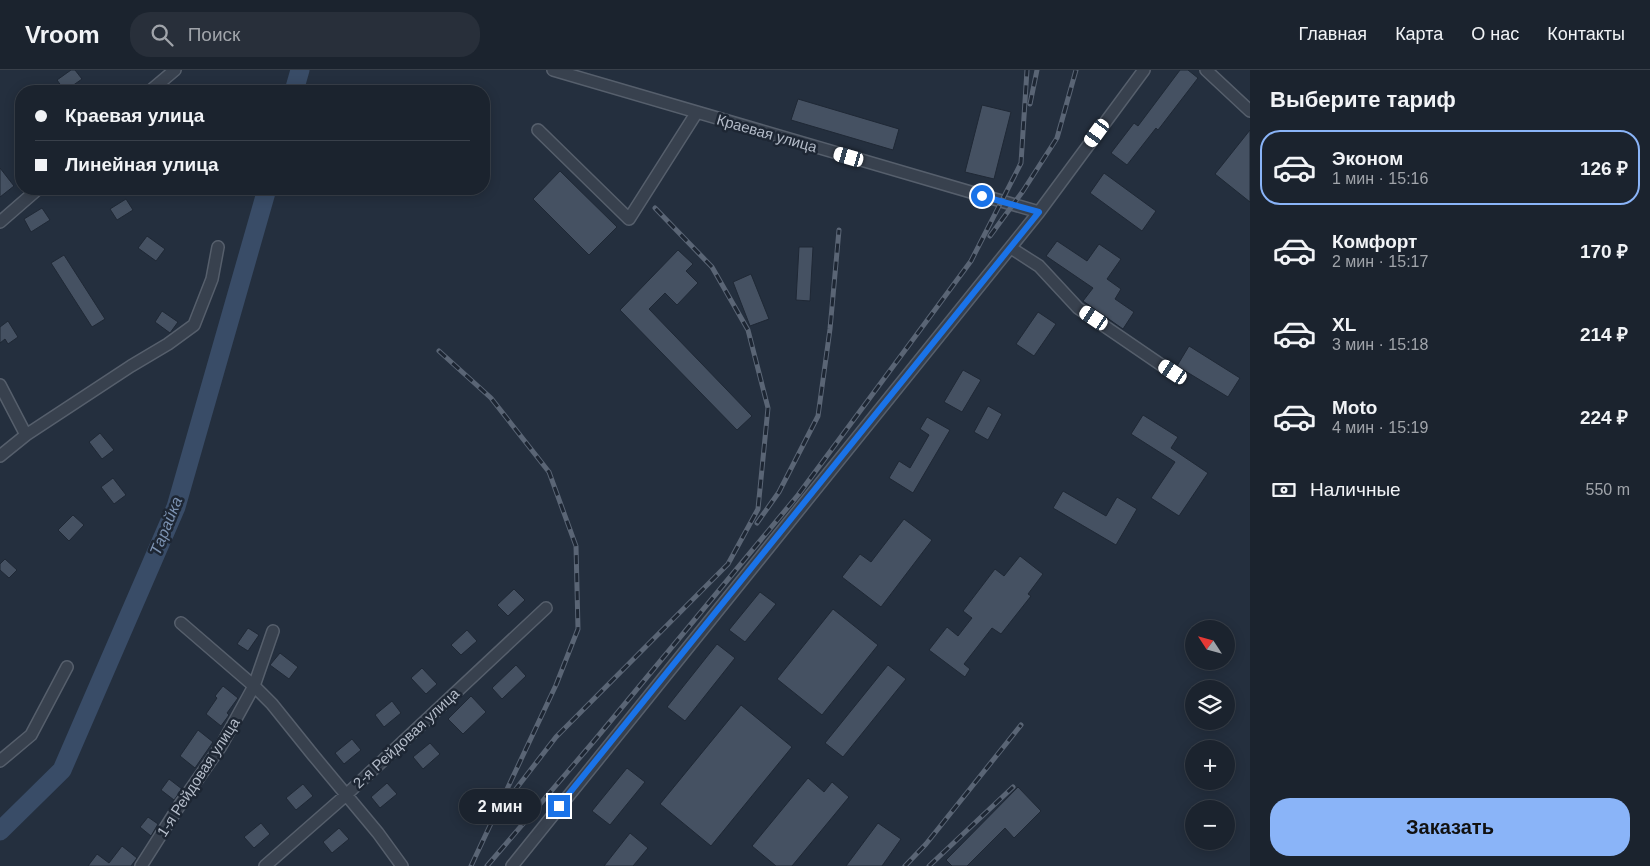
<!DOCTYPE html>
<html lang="ru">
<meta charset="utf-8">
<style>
body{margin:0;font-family:Arial,sans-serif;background:#282f3a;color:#f1f3f6;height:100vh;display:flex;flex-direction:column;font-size:19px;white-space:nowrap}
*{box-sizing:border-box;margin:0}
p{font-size:16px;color:#a0a4aa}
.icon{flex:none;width:28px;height:28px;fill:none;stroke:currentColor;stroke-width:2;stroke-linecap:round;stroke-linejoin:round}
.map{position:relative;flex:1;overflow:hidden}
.panel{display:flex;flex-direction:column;background:#1b232e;width:400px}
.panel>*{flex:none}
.guide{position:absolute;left:15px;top:15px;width:475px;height:110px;border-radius:20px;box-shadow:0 2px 12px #0003,0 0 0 1px #39404a;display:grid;align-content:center;height:110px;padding:0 20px;background:#1b232e}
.needle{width:32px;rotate:306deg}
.controls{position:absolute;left:1185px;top:550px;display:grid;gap:10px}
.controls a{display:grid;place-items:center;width:50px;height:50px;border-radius:50%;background:#1b232e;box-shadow:0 2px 12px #0003,0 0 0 1px #39404a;font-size:25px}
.end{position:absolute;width:22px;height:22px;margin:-11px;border:6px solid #1a73e8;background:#fff;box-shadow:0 0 0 2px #fff}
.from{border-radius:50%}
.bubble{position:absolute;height:35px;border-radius:18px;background:#1b232e;box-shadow:0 2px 12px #0003,0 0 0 1px #39404a;font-size:16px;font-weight:700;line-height:35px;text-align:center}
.car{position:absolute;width:15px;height:30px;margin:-15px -8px;border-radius:6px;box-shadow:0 0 4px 1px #0007;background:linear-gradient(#fff 24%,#345 0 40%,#fff 0 76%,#345 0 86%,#fff 0)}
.guide b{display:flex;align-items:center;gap:18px;height:48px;font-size:19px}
.guide b+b{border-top:1px solid #39404a}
.guide i{width:12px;height:12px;background:#f1f3f6}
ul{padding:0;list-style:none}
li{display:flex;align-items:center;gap:15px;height:75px;margin:0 10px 8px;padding:0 10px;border:2px solid transparent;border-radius:20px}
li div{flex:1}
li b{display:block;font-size:19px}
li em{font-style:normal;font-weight:700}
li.on{border-color:#8ab4f8}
li>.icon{width:45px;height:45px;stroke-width:1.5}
h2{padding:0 20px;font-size:22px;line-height:60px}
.pay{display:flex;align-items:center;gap:12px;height:55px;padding:0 20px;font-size:19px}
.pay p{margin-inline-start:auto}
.primary-button{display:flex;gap:10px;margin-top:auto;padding:10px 20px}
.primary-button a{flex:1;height:58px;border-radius:20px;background:#8ab4f8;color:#111;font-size:20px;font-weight:700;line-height:58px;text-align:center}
header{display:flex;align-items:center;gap:30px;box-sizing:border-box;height:70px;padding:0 25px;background:#1b232e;border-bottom:1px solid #39404a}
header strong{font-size:24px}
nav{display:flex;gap:28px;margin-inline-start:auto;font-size:18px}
.search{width:350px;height:45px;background:#282f3a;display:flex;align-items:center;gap:12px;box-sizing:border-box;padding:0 18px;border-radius:20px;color:#a0a4aa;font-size:19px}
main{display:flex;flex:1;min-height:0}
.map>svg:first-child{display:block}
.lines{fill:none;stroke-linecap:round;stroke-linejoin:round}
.river{stroke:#394c67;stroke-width:19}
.building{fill:#455162;stroke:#1f2835}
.minor-casing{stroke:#565f6c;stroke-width:14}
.minor{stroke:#38414e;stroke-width:11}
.rail-casing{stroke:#5a6575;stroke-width:5}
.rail{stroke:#1d2633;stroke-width:3;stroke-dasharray:9;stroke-linecap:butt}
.route{stroke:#1a73e8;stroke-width:6}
.labels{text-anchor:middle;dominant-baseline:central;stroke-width:5;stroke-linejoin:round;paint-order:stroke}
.street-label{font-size:15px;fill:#b4bcc9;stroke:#1d2633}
.water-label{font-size:16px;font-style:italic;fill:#7c92b1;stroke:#1d2633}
</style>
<header>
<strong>Vroom</strong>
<div class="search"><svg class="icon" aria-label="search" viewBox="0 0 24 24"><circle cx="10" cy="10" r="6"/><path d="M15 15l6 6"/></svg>Поиск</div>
<nav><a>Главная</a><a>Карта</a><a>О нас</a><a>Контакты</a></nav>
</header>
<main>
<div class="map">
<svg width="1250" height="796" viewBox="0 0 1250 796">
<rect width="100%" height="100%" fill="#242f3e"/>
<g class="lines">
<path class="river" d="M294,21L300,0
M0,761L62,700L176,437L267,119"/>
</g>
<path class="building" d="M71,0H75L82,9L65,21L57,10Z
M1180,0H1188L1198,8L1158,60L1156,58L1127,95L1111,83L1134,53L1138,56Z
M798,29L899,59L893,80L791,50Z
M982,35L1011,42L994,109L965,102Z
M1250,60V132L1215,104Z
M0,98L14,116L0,127Z
M560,101L617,157L589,185L533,129Z
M1104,103L1156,141L1142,161L1090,123Z
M126,129L133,140L117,150L110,139Z
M42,138L50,150L31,162L24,149Z
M147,166L165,179L156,191L138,178Z
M1057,171L1087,191L1099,174L1121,189L1107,209L1121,219L1115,229L1134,242L1123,259L1083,231L1093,218L1046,186Z
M799,177H813L810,231L796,230Z
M678,180L693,194L686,201L698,213L677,235L665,223L649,239L752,346L737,360L620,240Z
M64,185L105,249L92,257L51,193Z
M751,204L769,249L750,256L733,212Z
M162,241L178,252L170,263L155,252Z
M1038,242L1056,254L1034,286L1016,274Z
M8,251L18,267L8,274L5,269L0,273V257Z
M1189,276L1240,308L1228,327L1177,296Z
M963,300L981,310L962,342L944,332Z
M988,336L1002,344L988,370L974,362Z
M1143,345L1178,367L1171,378L1208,403L1179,446L1151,428L1175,392L1131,364Z
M927,347L950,360L913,423L889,408L899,391L910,398L929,365L920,359Z
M100,363L114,380L102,389L89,372Z
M113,408L126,425L114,434L101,417Z
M1063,421L1106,446L1117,427L1137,439L1116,475L1053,438Z
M73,445L84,455L69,471L58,460Z
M904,449L932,470L881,537L842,507L860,484L871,492Z
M1020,486L1043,504L1028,524L1031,526L1001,564L992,558L964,594L970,599L965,607L929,580L947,557L958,566L972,548L963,541L995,499L1004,506Z
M5,489L17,500L9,508L0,500V494Z
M514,519L525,530L508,546L497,535Z
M760,522L776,534L745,572L729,560Z
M833,539L878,575L822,645L777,609Z
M248,558L259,565L248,581L237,574Z
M467,560L477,571L461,585L451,575Z
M717,574L735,588L685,651L667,637Z
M280,583L298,597L289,609L270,595Z
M516,595L526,606L502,629L492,618Z
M888,595L906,609L843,687L825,673Z
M422,598L437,614L426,624L411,608Z
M223,616L238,628L227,643L229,645L221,656L206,644L217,628L215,626Z
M471,626L486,642L463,664L448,649Z
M392,631L401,643L384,657L375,645Z
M741,635L792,677L711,776L660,734Z
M198,660L213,672L195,698L180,686Z
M352,669L361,680L344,694L335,683Z
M430,673L440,684L423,699L413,687Z
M627,698L645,712L610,755L592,741Z
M808,708L824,722L832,712L849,727L792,796H776L752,776Z
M169,709L182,719L174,730L161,720Z
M387,713L397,724L380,738L371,727Z
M303,714L313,726L296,740L286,728Z
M1018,717L1041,741L1014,768L1005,758L967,796H952L946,790Z
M148,747L158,754L151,766L140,757Z
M261,753L270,764L254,778L244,767Z
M878,753L901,769L882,796H846Z
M339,758L349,769L332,783L323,772Z
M630,763L648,778L633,796H604Z
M122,776L137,788L131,796H88L97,784L109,793Z"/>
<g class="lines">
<defs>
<path id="minor" d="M553,0L1039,142
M1206,0L1250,41
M150,21L175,0
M538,60L629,149L697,42
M0,152L38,119
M1011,178L1039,196L1078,238L1173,303
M0,315L26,365L0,386
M26,365L131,296L168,274L194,255L212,209L218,177
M181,553L254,616L272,634L313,685L378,763L402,796
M0,691L31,665L67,597
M141,796L181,733L221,676L254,616L273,561
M265,796L346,725L546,538
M512,796L1039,142L1144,0"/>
</defs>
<use href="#minor" class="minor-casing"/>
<use href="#minor" class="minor"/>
<defs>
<path id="rail" d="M1030,34L1037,0
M990,166L1023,121L1057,68L1076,0
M439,281L491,328L549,402L576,476L578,559L556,615L471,796
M757,453L779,422L818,346L830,259L839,160
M492,750L556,667L728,494L758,439L768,338L748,260L712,197L655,138
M487,796L594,671L798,425L971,191L1021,93L1027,0
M905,796L926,774L1021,655
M929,796L1013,717"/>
</defs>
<use href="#rail" class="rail-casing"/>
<use href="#rail" class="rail"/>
</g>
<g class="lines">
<path class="route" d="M559,736L1039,142L982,126"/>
</g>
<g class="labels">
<g class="street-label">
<text transform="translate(767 63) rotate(16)">Краевая улица</text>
<text transform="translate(406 668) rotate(-43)">2-я Рейдовая улица</text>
<text transform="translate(198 707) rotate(-57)">1-я Рейдовая улица</text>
</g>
<g class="water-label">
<text transform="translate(166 456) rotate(-68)">Тарайка</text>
</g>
</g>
</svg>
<div class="controls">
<a><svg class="needle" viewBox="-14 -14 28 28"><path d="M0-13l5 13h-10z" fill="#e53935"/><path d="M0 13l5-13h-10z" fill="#a0a4aa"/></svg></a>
<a><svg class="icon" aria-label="layers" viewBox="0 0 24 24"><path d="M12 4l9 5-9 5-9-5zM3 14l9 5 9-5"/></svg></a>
<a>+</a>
<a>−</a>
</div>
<i class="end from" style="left:982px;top:126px"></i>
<i class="end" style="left:559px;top:736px"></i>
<div class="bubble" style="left:459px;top:719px;width:82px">2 мин</div>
<i class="car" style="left:1097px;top:63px;rotate:216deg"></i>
<i class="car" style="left:849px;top:87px;rotate:286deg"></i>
<i class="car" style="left:1094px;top:248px;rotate:304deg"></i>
<i class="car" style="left:1173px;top:302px;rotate:304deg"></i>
<div class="guide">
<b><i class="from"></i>Краевая улица</b>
<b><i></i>Линейная улица</b>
</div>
</div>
<section class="panel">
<h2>Выберите тариф</h2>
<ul>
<li class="on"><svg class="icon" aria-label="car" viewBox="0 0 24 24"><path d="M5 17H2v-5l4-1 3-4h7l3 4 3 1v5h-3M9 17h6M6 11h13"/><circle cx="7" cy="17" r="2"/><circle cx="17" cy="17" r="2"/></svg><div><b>Эконом</b><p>1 мин · 15:16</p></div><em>126 ₽</em></li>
<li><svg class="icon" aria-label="car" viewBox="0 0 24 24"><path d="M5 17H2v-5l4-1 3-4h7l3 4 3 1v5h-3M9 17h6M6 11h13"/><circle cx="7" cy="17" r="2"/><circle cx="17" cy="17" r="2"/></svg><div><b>Комфорт</b><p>2 мин · 15:17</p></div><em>170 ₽</em></li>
<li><svg class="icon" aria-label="car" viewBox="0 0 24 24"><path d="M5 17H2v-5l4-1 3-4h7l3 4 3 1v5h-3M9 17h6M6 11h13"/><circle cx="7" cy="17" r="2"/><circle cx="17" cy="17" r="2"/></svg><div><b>XL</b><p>3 мин · 15:18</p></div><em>214 ₽</em></li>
<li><svg class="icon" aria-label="car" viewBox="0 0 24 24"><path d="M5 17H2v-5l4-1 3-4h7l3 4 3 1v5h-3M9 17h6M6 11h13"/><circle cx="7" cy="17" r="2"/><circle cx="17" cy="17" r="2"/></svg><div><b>Moto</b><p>4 мин · 15:19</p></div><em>224 ₽</em></li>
</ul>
<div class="pay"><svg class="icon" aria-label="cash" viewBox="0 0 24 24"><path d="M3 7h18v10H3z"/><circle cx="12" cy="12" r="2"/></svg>Наличные<p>550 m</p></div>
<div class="primary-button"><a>Заказать</a></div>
</section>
</main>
